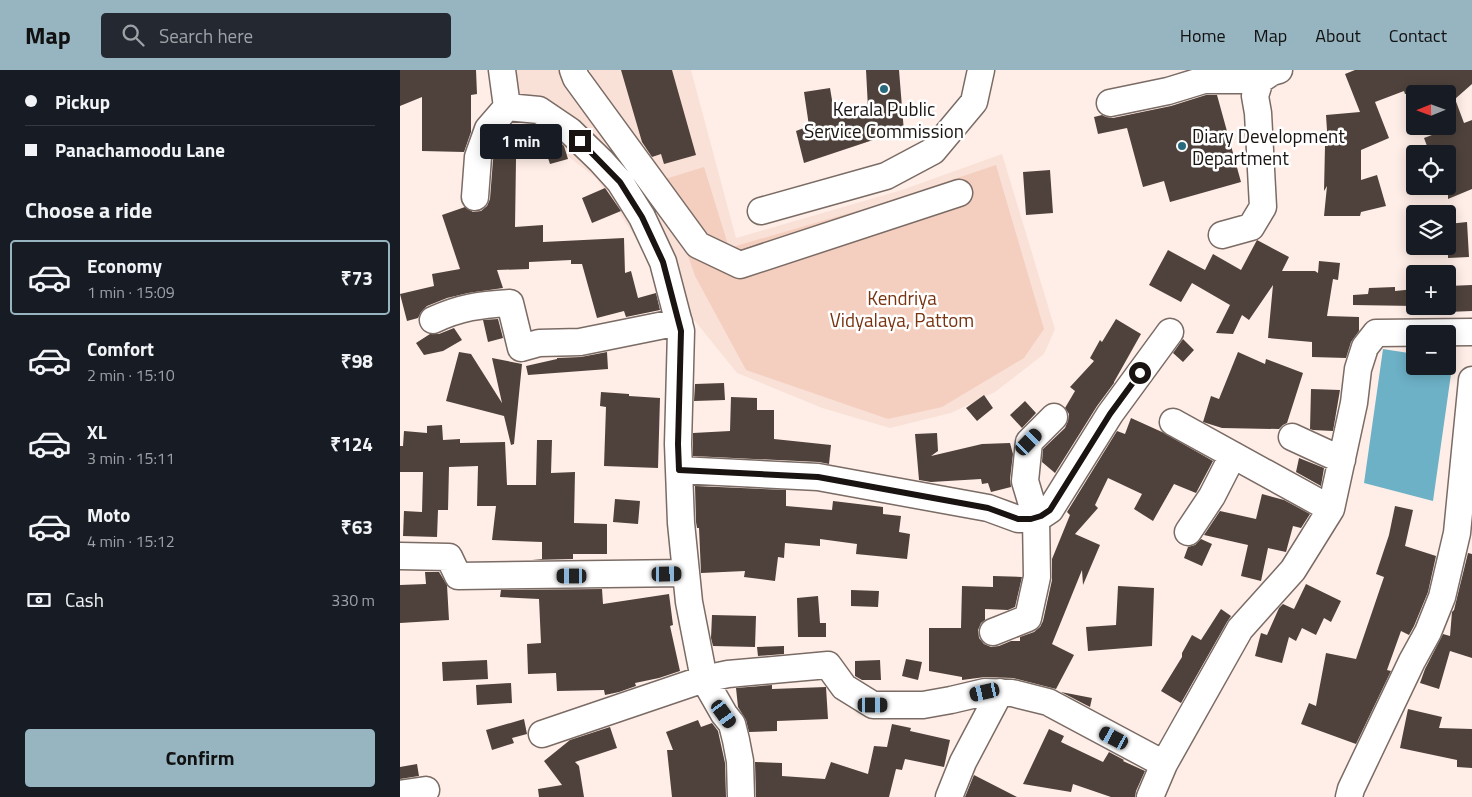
<!DOCTYPE html>
<meta charset="utf-8">
<style>
body{margin:0;font-family:"Titillium Web",sans-serif;background:#242831;color:#f1f3f6;height:100vh;display:flex;flex-direction:column;font-size:19px;white-space:nowrap}
*{box-sizing:border-box;margin:0}
p{font-size:16px;color:#9ea1a6}
.icon{flex:none;width:28px;height:28px;fill:none;stroke:currentColor;stroke-width:2;stroke-linecap:round;stroke-linejoin:round}
.map{position:relative;flex:1;overflow:hidden}
.drawer{display:flex;flex-direction:column;background:#171b24;width:400px}
.drawer>*{flex:none}
.banner{display:grid;align-content:center;height:110px;padding:0 25px;background:#171b24}
.needle{width:32px;rotate:269deg}
.buttons{position:absolute;left:1006px;top:15px;display:grid;gap:10px}
.buttons a{display:grid;place-items:center;width:50px;height:50px;border-radius:5px;background:#171b24;box-shadow:0 2px 12px #0003;font-size:25px}
.end{position:absolute;width:22px;height:22px;margin:-11px;border:6px solid #191311;background:#fff;box-shadow:0 0 0 2px #fff}
.from{border-radius:50%}
.bubble{position:absolute;height:35px;border-radius:5px;background:#171b24;box-shadow:0 2px 12px #0003;font-size:16px;font-weight:700;line-height:35px;text-align:center}
.car{position:absolute;width:15px;height:30px;margin:-15px -8px;border-radius:6px;box-shadow:0 0 4px 1px #0007;background:linear-gradient(#222 24%,#8ab4d8 0 40%,#222 0 76%,#8ab4d8 0 86%,#222 0)}
.banner b{display:flex;align-items:center;gap:18px;height:48px;font-size:19px}
.banner b+b{border-top:1px solid #363941}
.banner i{width:12px;height:12px;background:#f1f3f6}
ul{padding:0;list-style:none}
li{display:flex;align-items:center;gap:15px;height:75px;margin:0 10px 8px;padding:0 15px;border:2px solid transparent;border-radius:5px}
li div{flex:1}
li b{display:block;font-size:19px}
li em{font-style:normal;font-weight:700}
li.active{border-color:#97b5c0}
li>.icon{width:45px;height:45px;stroke-width:1.5}
h2{padding:0 25px;font-size:22px;line-height:60px}
.pay{display:flex;align-items:center;gap:12px;height:55px;padding:0 25px;font-size:19px}
.pay p{margin-inline-start:auto}
.action{display:flex;gap:10px;margin-top:auto;padding:10px 25px}
.action a{flex:1;height:58px;border-radius:5px;background:#97b5c0;color:#111;font-size:20px;font-weight:700;line-height:58px;text-align:center}
header{display:flex;align-items:center;gap:30px;box-sizing:border-box;height:70px;padding:0 25px;background:#97b5c0;color:#111}
header strong{font-size:24px}
nav{display:flex;gap:28px;margin-inline-start:auto;font-size:18px}
.search{width:350px;height:45px;background:#242831;display:flex;align-items:center;gap:12px;box-sizing:border-box;padding:0 18px;border-radius:5px;color:#9ea1a6;font-size:19px}
main{display:flex;flex:1;min-height:0}
.map>svg:first-child{display:block}
.built{fill:#f9e1d7}
.green{fill:#f4cfbf}
.water{fill:#6db1c7}
.building{fill:#4f423c}
.lines{fill:none;stroke-linecap:round;stroke-linejoin:round}
.minor-casing{stroke:#7a6b65;stroke-width:29}
.minor{stroke:#fff;stroke-width:26}
.route{stroke:#191311;stroke-width:6}
.poi-dot{fill:#286a7d;stroke:#fff;stroke-width:2}
.labels{text-anchor:middle;dominant-baseline:central;stroke-width:5;stroke-linejoin:round;paint-order:stroke}
.poi-label{font-size:19px;fill:#191311;stroke:#fff}
.park-label{font-size:19px;fill:#783311;stroke:#fff}
</style>
<header>
<strong>Map</strong>
<div class="search"><svg class="icon" aria-label="search" viewBox="0 0 24 24"><circle cx="10" cy="10" r="6"/><path d="M15 15l6 6"/></svg>Search here</div>
<nav><a>Home</a><a>Map</a><a>About</a><a>Contact</a></nav>
</header>
<main>
<section class="drawer">
<div class="banner">
<b><i class="from"></i>Pickup</b>
<b><i></i>Panachamoodu Lane</b>
</div>
<h2>Choose a ride</h2>
<ul>
<li class="active"><svg class="icon" aria-label="car" viewBox="0 0 24 24"><path d="M5 17H2v-5l4-1 3-4h7l3 4 3 1v5h-3M9 17h6M6 11h13"/><circle cx="7" cy="17" r="2"/><circle cx="17" cy="17" r="2"/></svg><div><b>Economy</b><p>1 min · 15:09</p></div><em>₹73</em></li>
<li><svg class="icon" aria-label="car" viewBox="0 0 24 24"><path d="M5 17H2v-5l4-1 3-4h7l3 4 3 1v5h-3M9 17h6M6 11h13"/><circle cx="7" cy="17" r="2"/><circle cx="17" cy="17" r="2"/></svg><div><b>Comfort</b><p>2 min · 15:10</p></div><em>₹98</em></li>
<li><svg class="icon" aria-label="car" viewBox="0 0 24 24"><path d="M5 17H2v-5l4-1 3-4h7l3 4 3 1v5h-3M9 17h6M6 11h13"/><circle cx="7" cy="17" r="2"/><circle cx="17" cy="17" r="2"/></svg><div><b>XL</b><p>3 min · 15:11</p></div><em>₹124</em></li>
<li><svg class="icon" aria-label="car" viewBox="0 0 24 24"><path d="M5 17H2v-5l4-1 3-4h7l3 4 3 1v5h-3M9 17h6M6 11h13"/><circle cx="7" cy="17" r="2"/><circle cx="17" cy="17" r="2"/></svg><div><b>Moto</b><p>4 min · 15:12</p></div><em>₹63</em></li>
</ul>
<div class="pay"><svg class="icon" aria-label="cash" viewBox="0 0 24 24"><path d="M3 7h18v10H3z"/><circle cx="12" cy="12" r="2"/></svg>Cash<p>330 m</p></div>
<div class="action"><a>Confirm</a></div>
</section>
<div class="map">
<svg width="1072" height="727" viewBox="0 0 1072 727">
<rect width="100%" height="100%" fill="#ffeee7"/>
<path class="built" d="M101,0H291L336,168L502,120L602,84L655,259L644,284L595,322L551,343L490,358L422,338L337,303L270,220L197,109L117,46Z"/>
<path class="green" d="M596,95L644,259L624,288L542,337L488,349L346,300L295,206L262,110L304,97L329,178L477,135Z"/>
<path class="water" d="M983,279L1015,284V296H1048V289L1053,290L1033,431L964,413Z"/>
<path class="building" d="M0,0H76L77,24L71,25V62L64,82L22,81V27L0,36Z
M221,0H272L296,85L264,94L261,84L252,87L242,72Z
M466,0H499L504,62L491,64L404,93L396,61L409,56L404,22L430,18L435,48L468,38Z
M955,0H1072V14L1055,29L1064,53L1072,50V119L1048,129V84H1030L1024,68L1048,59V24H1005L1004,21L975,32L989,68L961,80V110L977,105L986,136L961,142L960,146H924L927,116L924,121L925,76H928L926,45L960,42L945,4Z
M806,25H817L841,112L770,132L764,111L743,117L727,58L698,64L694,47L702,45L706,47L713,48L771,36Z
M132,55L134,65L145,62L161,73L164,76L168,89L150,94L147,85L116,89L115,157L143,155V172L224,168L225,203L231,201L238,228L256,223L260,240L226,247L224,241L197,248L182,194H171V190L129,192V199L97,200L103,218L68,223L47,228L27,236L21,242L18,248L7,251L0,224L34,216L32,204L60,199L42,145L65,137L73,142L81,141L87,136L90,129L93,90L101,67L108,59Z
M650,100L653,143L626,145L623,102Z
M205,118L221,141L192,153L182,128Z
M1067,152L1069,187L1048,188V154Z
M857,170L889,187L882,201H915L918,203L919,191L940,193L938,210L933,209L927,246L959,247V261L951,272L946,288L912,287V272L868,268L873,215L849,250L842,245L833,264L816,263L830,235L792,213L781,232L749,215L768,180L805,200L813,184L841,200Z
M1072,215V241L1048,242V216Z
M995,217V221L1015,219V236L953,235V225L968,224L969,218Z
M98,249L103,268L88,272L83,250Z
M716,249L741,264L714,312V313L697,336L655,403L642,392L643,379L665,358L668,351L669,344L665,338L675,321L670,317L694,291L690,288L700,270L702,272Z
M54,258L62,270L43,281L24,285L16,273L30,264H39Z
M783,269L794,280L783,292L773,283Z
M59,282L71,284L102,333L92,288L122,294L114,374L111,375L104,346L46,331Z
M207,282L208,299L128,305L126,296L157,289V288L181,287Z
M838,282L865,294L866,289L903,303L887,353L883,355L879,359L822,358L803,352L811,326L819,329Z
M324,313L325,330L294,331L295,314Z
M911,319L940,320L933,361L913,360L910,359Z
M201,322L229,324V326L260,328L258,398L204,396L206,337L200,336Z
M584,325L593,338L577,351L566,338Z
M331,327L357,328V340H374V369L431,375L429,394L419,392L293,386V363L330,361Z
M625,331L636,343L622,358L610,345Z
M731,348L762,362L813,391L796,423L774,414L753,451L734,439L742,424L708,408L695,435L698,438L675,464L700,475L683,515L682,500L652,574L674,585L656,619L613,608L585,607L562,610V607L529,601V558H561L562,516L593,517V506L622,507L615,537L608,540L585,539V550L581,553L578,560L579,568L584,574L591,577L599,576L611,571H620V567L634,562L640,557L643,551L652,510V489L670,445L667,442L717,361L725,364Z
M42,355L43,370L60,369V373L105,372L107,415H136L137,370H152L151,403L175,402L174,453L207,454V484H173V489L132,490L142,489V472L92,470L96,436H77L78,396L49,397L48,440H38L37,467L3,466L4,441L22,442L23,402H0V376H3L4,361L27,363V356Z
M537,363L538,381L531,386L582,374L610,373L613,384L610,409L611,417L591,422L588,413L582,414L581,409L531,412L519,410L515,364Z
M899,388L924,398L921,416L896,402Z
M295,416L386,420V436L432,440L433,431L483,437V444L501,446L499,462L510,464L507,489L456,484L457,474L420,469V476L385,473L384,488L378,487L375,511L344,507L345,501L301,503L299,458H297L296,452Z
M862,424L884,430L910,444L901,458L893,456L886,482L868,478L861,511L841,506L848,475L804,465L820,441L856,449Z
M215,429L240,431L238,454L213,452Z
M995,436L1013,440L1005,476L1036,486L1028,522L1014,556L1009,565L1001,561L987,600L991,601L956,674L901,654L909,633L916,636L926,583L956,589L984,507L976,504L989,465Z
M801,469L812,474L802,496L784,488L788,477L795,475Z
M1068,483L1072,484V588L1050,581L1039,619L1020,613L1025,599L1043,564L1050,566L1052,542L1054,540Z
M25,502H39L47,515L49,550L0,553V515L26,514Z
M906,514L941,531L931,552L924,548L916,565L902,558L896,571L889,567L882,593L855,586L861,563L867,565L879,538L883,534L894,539Z
M718,516L754,518L752,576L688,581L686,557L716,555Z
M202,519L203,534L269,524L273,555L270,556L280,601L259,608L235,613L236,616L219,622L205,625L204,620L157,621L156,603L128,604L127,574L141,573L139,529L100,527L101,520Z
M451,520L479,521L478,537L451,536Z
M418,526L420,553H426V567H398L397,528Z
M821,539L831,546L827,552L781,633L761,621L782,587V583L792,565L801,570Z
M312,545L356,546L355,577L313,576L311,568Z
M384,576V584L358,586L357,577Z
M506,589L522,592L518,610L502,606Z
M87,590L88,609L43,611L42,592Z
M480,590L481,610H462L455,606V591Z
M111,613L112,633L77,635L76,615Z
M372,615V619L426,617L428,649L377,651V661L349,662L346,650L338,637L336,618Z
M661,622L692,628L690,637Z
M1008,639L1042,647L1039,658L1072,659V698L1057,697V690L1000,678Z
M124,649L127,664L112,668L114,673L92,680L86,660Z
M298,650L301,657L312,653L318,661L325,693L326,727H272L267,680H273L266,662Z
M492,654L511,658L510,661L550,670L544,697L505,689L502,700L496,699L489,727H356L355,692L382,693V706L425,709L431,692L468,704L474,676L487,677Z
M210,657L217,678L175,692L179,696L184,727H139L138,719L162,715L144,691L170,670Z
M649,659L664,666L661,672L703,692L709,682L724,690L723,691L745,701L736,721L735,727H711L673,714L671,722L623,714Z
M17,694L19,706L0,709V697Z
M574,705L617,727H565Z"/>
<g class="lines">
<defs>
<path id="minor" d="M102,0L107,37L139,40L170,61L201,91L220,112L242,147L263,192L281,261L278,374L279,400L281,453L289,532L304,609L324,644L332,654L336,670L340,691L341,727
M173,0L176,8L298,175L340,195L559,123
M710,33L768,21L804,10H860
M75,127L78,87L88,59L107,37
M361,141L486,106L533,81L574,32L581,0
M822,165L851,157L863,137L858,43L855,26L860,10L872,2L879,0
M33,250C61,237 79,235 110,233L121,278L139,273L180,272L279,252
M773,352L931,439
M892,367L942,390
M279,400L418,407L588,438L618,449H631L641,446L650,440L710,344L770,262
M788,462L812,426L833,385
M0,486L49,487L58,506L286,503
M593,562L628,548L637,507L636,448L625,411L629,372L654,347
M142,664L304,609L328,604L428,595L444,617L473,635H523L551,630L585,622L612,623L648,632L764,694
M0,724L26,720
M549,727L563,692L600,622
M750,727L764,694L840,559L893,500L931,439L954,333L958,299L965,277L976,263L1072,262
M949,727L951,719L1012,591L1028,562L1042,527L1057,463L1072,310"/>
</defs>
<use href="#minor" class="minor-casing"/>
<use href="#minor" class="minor"/>
</g>
<g class="lines">
<path class="route" d="M180,71L220,112L242,147L263,192L281,261L278,374L279,400L418,407L588,438L618,449H631L641,446L650,440L710,344L740,303"/>
</g>
<g class="poi-dot">
<circle cx="484" cy="19" r="5"/>
<circle cx="782" cy="76" r="5"/>
</g>
<g class="labels">
<g class="poi-label">
<text x="484" y="38">Kerala Public<tspan x="484" dy="22">Service Commission</tspan></text>
<text x="792" y="65" text-anchor="start">Diary Development<tspan x="792" dy="22">Department</tspan></text>
</g>
<g class="park-label">
<text x="502" y="227">Kendriya<tspan x="502" dy="22">Vidyalaya, Pattom</tspan></text>
</g>
</g>
</svg>
<div class="buttons">
<a><svg class="needle" viewBox="-14 -14 28 28"><path d="M0-13l5 13h-10z" fill="#e53935"/><path d="M0 13l5-13h-10z" fill="#9ea1a6"/></svg></a>
<a><svg class="icon" aria-label="locate" viewBox="0 0 24 24"><circle cx="12" cy="12" r="6"/><path d="M12 2v4M12 18v4M2 12h4M18 12h4"/></svg></a>
<a><svg class="icon" aria-label="layers" viewBox="0 0 24 24"><path d="M12 4l9 5-9 5-9-5zM3 14l9 5 9-5"/></svg></a>
<a>+</a>
<a>−</a>
</div>
<i class="end from" style="left:740px;top:303px"></i>
<i class="end" style="left:180px;top:71px"></i>
<div class="bubble" style="left:80px;top:54px;width:82px">1 min</div>
<i class="car" style="left:629px;top:372px;rotate:44deg"></i>
<i class="car" style="left:267px;top:504px;rotate:89deg"></i>
<i class="car" style="left:172px;top:506px;rotate:270deg"></i>
<i class="car" style="left:585px;top:622px;rotate:257deg"></i>
<i class="car" style="left:473px;top:635px;rotate:90deg"></i>
<i class="car" style="left:324px;top:644px;rotate:144deg"></i>
<i class="car" style="left:714px;top:668px;rotate:298deg"></i>
</div>
</main>
